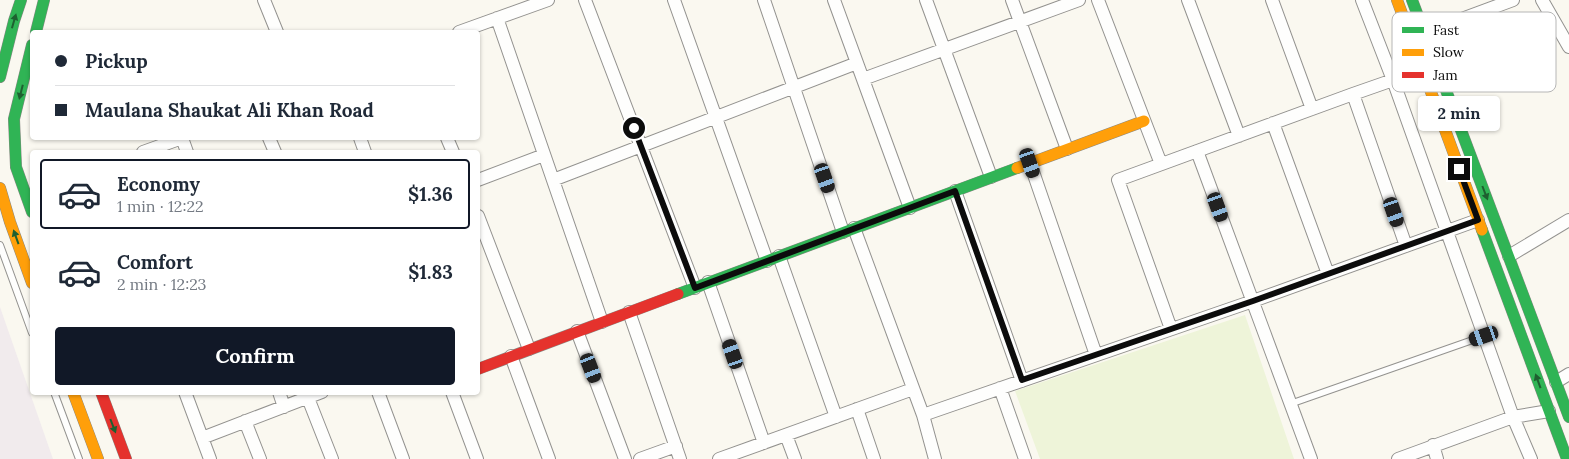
<!DOCTYPE html>
<meta charset="utf-8">
<style>
body{margin:0;font-family:Lora,serif;background:#f2f2f3;color:#1f2937;height:100vh;display:flex;flex-direction:column;font-size:19px;white-space:nowrap}
*{box-sizing:border-box;margin:0}
p{font-size:16px;color:#747a83}
.icon{flex:none;width:28px;height:28px;fill:none;stroke:currentColor;stroke-width:2;stroke-linecap:round;stroke-linejoin:round}
.map{position:relative;flex:1;overflow:hidden}
.details{position:absolute;left:30px;top:150px;width:450px;height:245px;display:flex;flex-direction:column;background:#fff;border-radius:5px;box-shadow:0 1px 4px #0004}
.details>*{flex:none}
.top-card{position:absolute;left:30px;top:30px;width:450px;height:110px;border-radius:5px;box-shadow:0 1px 4px #0004;display:grid;align-content:center;height:110px;padding:0 25px;background:#fff}
.end{position:absolute;width:22px;height:22px;margin:-11px;border:6px solid #0c0c0c;background:#fff;box-shadow:0 0 0 2px #fff}
.from{border-radius:50%}
.bubble{position:absolute;height:35px;border-radius:5px;background:#fff;box-shadow:0 1px 4px #0004;font-size:16px;font-weight:700;line-height:35px;text-align:center}
.car{position:absolute;width:15px;height:30px;margin:-15px -8px;border-radius:6px;box-shadow:0 0 4px 1px #0007;background:linear-gradient(#222 24%,#8ab4d8 0 40%,#222 0 76%,#8ab4d8 0 86%,#222 0)}
.top-card b{display:flex;align-items:center;gap:18px;height:48px;font-size:19px}
.top-card b+b{border-top:1px solid #e0e1e3}
.top-card i{width:12px;height:12px;background:#1f2937}
ul{padding:9px 0 0;list-style:none}
li{display:flex;align-items:center;gap:15px;height:70px;margin:0 10px 8px;padding:0 15px;border:2px solid transparent;border-radius:5px}
li div{flex:1}
li b{display:block;font-size:19px}
li em{font-style:normal;font-weight:700}
li.active{border-color:#111827}
li>.icon{width:45px;height:45px;stroke-width:1.5}
.action{display:flex;gap:10px;margin-top:auto;padding:10px 25px}
.action a{flex:1;height:58px;border-radius:5px;background:#111827;color:#fff;font-size:20px;font-weight:700;line-height:58px;text-align:center}
.map>svg:first-child{display:block}
.industrial{fill:#f1ebed}
.pitch{fill:#eef4d9}
.lines{fill:none;stroke-linecap:round;stroke-linejoin:round}
.lane-casing{stroke:#93928f;stroke-width:8}
.street-casing{stroke:#93928f;stroke-width:14}
.fast-casing{stroke:#8a8985;stroke-width:12}
.slow-casing{stroke:#8a8985;stroke-width:12}
.jam-casing{stroke:#8a8985;stroke-width:12}
.lane{stroke:#fefefd;stroke-width:6}
.street{stroke:#fefefd;stroke-width:12}
.fast{stroke:#30b455;stroke-width:11}
.slow{stroke:#ff9f0a;stroke-width:11}
.jam{stroke:#e5322d;stroke-width:11}
.oneway{fill:#1e6030}
.route{stroke:#0c0c0c;stroke-width:6}
.key{fill:#fff;stroke:#b6b6b6;stroke-width:1}
.key-label{font-size:14px;fill:#0c0c0c}
</style>
<div class="map">
<svg width="1569" height="459" viewBox="0 0 1569 459">
<rect width="100%" height="100%" fill="#faf8f0"/>
<path class="industrial" d="M0,307L53,459H0Z"/>
<path class="pitch" d="M1245,315L1294,459H1040L1015,391Z"/>
<g class="lines">
<defs>
<path id="lane" d="M0,245L32,333
M54,392L79,459
M1290,404L1484,336"/>
<path id="street" d="M264,0L277,32
M585,0L695,288
M674,0L767,261
M764,0L843,232
M834,0L910,208
M926,0L991,177
M1012,0L1067,149
M1098,0L1161,164
M1188,0L1239,136
M1272,0L1312,109
M1362,0L1393,80L1513,417L1531,459
M1542,0L1569,47
M497,18L602,322
M459,32L548,0
M1424,33L1513,0
M863,79L1079,0
M1353,94L1406,246
M1273,123L1328,274
M182,138L187,152
M269,138L275,152
M360,138L365,152
M447,138L453,152
M1197,151L1311,459
M143,152L182,138
M1030,163L1096,355
M478,180L544,155
M553,180L857,63
M955,191L1022,381
M478,216L529,349
M854,228L923,415L935,459
M779,256L836,417
M1509,256L1569,220
M708,282L764,443
M629,312L680,459
M1171,329L1118,180L1353,94L1393,80L1422,68
M577,331L625,459
M511,356L549,459
M1556,382L1569,374
M1000,388L1025,459
M185,392L210,459
M279,392L284,407
M378,392L403,459
M452,392L477,459
M308,398L332,459
M857,409L874,459
M923,415L1253,301L1478,220
M245,421L260,459
M786,435L795,459
M202,438L322,392
M1433,445L1437,459
M640,459L676,446
M719,459L913,389
M1398,459L1513,417L1549,411"/>
<path id="fast" d="M1412,0L1569,417
M36,32L44,0
M32,45L14,119L16,167L32,212
M0,77L14,21L21,0
M1482,230L1567,459
M678,294L1017,168"/>
<path id="slow" d="M1397,0L1482,230
M1017,168L1144,121
M0,188L10,222L32,283
M73,392L98,459"/>
<path id="jam" d="M478,369L678,294
M101,392L126,459"/>
</defs>
<use href="#lane" class="lane-casing"/>
<use href="#street" class="street-casing"/>
<use href="#fast" class="fast-casing"/>
<use href="#slow" class="slow-casing"/>
<use href="#jam" class="jam-casing"/>
<use href="#lane" class="lane"/>
<use href="#street" class="street"/>
<use href="#fast" class="fast"/>
<use href="#slow" class="slow"/>
<use href="#jam" class="jam"/>
</g>
<defs><path id="oneway-solid" d="M-6-.8H1V-3.2L6.5 0L1 3.2V.8H-6Z" transform="scale(1.25)"/></defs>
<g class="oneway">
<use href="#oneway-solid" transform="translate(14 21) rotate(-74)"/>
<use href="#oneway-solid" transform="translate(21 92) rotate(104)"/>
<use href="#oneway-solid" transform="translate(1485 193) rotate(69)"/>
<use href="#oneway-solid" transform="translate(16 237) rotate(-110)"/>
<use href="#oneway-solid" transform="translate(1538 381) rotate(-110)"/>
<use href="#oneway-solid" transform="translate(113 426) rotate(69)"/>
</g>
<g class="lines">
<path class="route" d="M634,128L695,288L955,191L1022,380L1253,301L1478,220L1459,169"/>
</g>
<rect x="1392" y="12" width="164" height="80" rx="8" class="key"/>
<rect x="1402" y="27" width="22" height="6" fill="#30b455"/>
<rect x="1402" y="49" width="22" height="7" fill="#ff9f0a"/>
<rect x="1402" y="72" width="22" height="6" fill="#e5322d"/>
<g class="key-label">
<text x="1433" y="35">Fast</text>
<text x="1433" y="57">Slow</text>
<text x="1433" y="80">Jam</text>
</g>
</svg>
<i class="end from" style="left:634px;top:128px"></i>
<i class="end" style="left:1459px;top:169px"></i>
<div class="bubble" style="left:1418px;top:96px;width:82px">2 min</div>
<i class="car" style="left:1030px;top:163px;rotate:161deg"></i>
<i class="car" style="left:825px;top:178px;rotate:161deg"></i>
<i class="car" style="left:1218px;top:207px;rotate:160deg"></i>
<i class="car" style="left:1394px;top:212px;rotate:161deg"></i>
<i class="car" style="left:1484px;top:336px;rotate:251deg"></i>
<i class="car" style="left:733px;top:354px;rotate:341deg"></i>
<i class="car" style="left:591px;top:368px;rotate:159deg"></i>
<div class="top-card">
<b><i class="from"></i>Pickup</b>
<b><i></i>Maulana Shaukat Ali Khan Road</b>
</div>
<section class="details">
<ul>
<li class="active"><svg class="icon" aria-label="car" viewBox="0 0 24 24"><path d="M5 17H2v-5l4-1 3-4h7l3 4 3 1v5h-3M9 17h6M6 11h13"/><circle cx="7" cy="17" r="2"/><circle cx="17" cy="17" r="2"/></svg><div><b>Economy</b><p>1 min · 12:22</p></div><em>$1.36</em></li>
<li><svg class="icon" aria-label="car" viewBox="0 0 24 24"><path d="M5 17H2v-5l4-1 3-4h7l3 4 3 1v5h-3M9 17h6M6 11h13"/><circle cx="7" cy="17" r="2"/><circle cx="17" cy="17" r="2"/></svg><div><b>Comfort</b><p>2 min · 12:23</p></div><em>$1.83</em></li>
</ul>
<div class="action"><a>Confirm</a></div>
</section>
</div>
